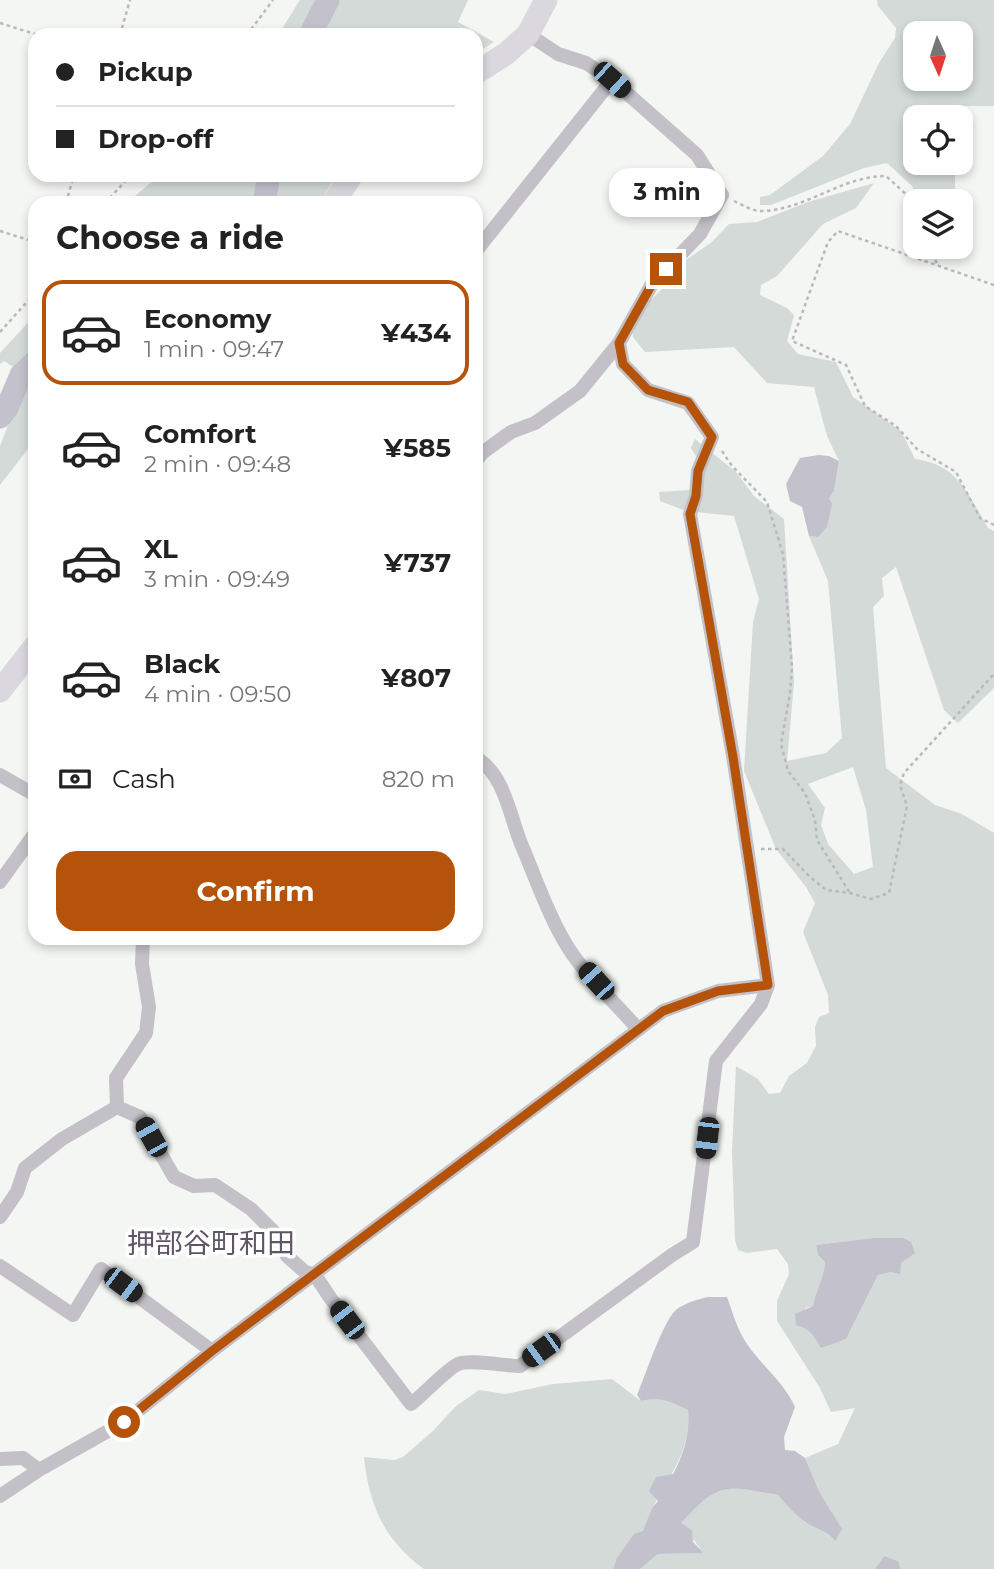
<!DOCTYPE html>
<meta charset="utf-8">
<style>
body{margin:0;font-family:Montserrat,"Noto Sans JP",sans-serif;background:#f2f2f2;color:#222;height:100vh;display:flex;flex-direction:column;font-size:26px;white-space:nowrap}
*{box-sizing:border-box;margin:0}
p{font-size:23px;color:#767676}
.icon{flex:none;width:38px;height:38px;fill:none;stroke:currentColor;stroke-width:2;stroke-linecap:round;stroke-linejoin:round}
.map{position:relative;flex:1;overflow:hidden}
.side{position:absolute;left:28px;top:196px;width:455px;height:749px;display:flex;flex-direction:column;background:#fff;border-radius:21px;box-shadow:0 4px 10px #0003}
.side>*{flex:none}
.hud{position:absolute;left:28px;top:28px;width:455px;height:154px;border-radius:21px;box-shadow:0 4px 10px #0003;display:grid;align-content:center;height:154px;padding:0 28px;background:#fff}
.needle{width:46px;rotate:177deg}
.buttons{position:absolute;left:903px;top:21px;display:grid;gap:14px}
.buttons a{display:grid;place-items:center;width:70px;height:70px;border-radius:14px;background:#fff;box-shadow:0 4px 10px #0003;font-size:35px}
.end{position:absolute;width:32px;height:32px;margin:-16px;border:9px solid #b45309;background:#fff;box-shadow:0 0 0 4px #fff}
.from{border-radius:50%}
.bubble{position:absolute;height:49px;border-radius:21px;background:#fff;box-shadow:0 4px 10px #0003;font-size:23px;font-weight:700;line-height:49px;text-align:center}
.car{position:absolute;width:21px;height:42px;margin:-21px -10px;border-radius:9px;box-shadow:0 0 5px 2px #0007;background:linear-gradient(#222 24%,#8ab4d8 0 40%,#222 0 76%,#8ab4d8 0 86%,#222 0)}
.hud b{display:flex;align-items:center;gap:24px;height:66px;font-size:26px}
.hud b+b{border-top:2px solid #e0e0e0}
.hud i{width:18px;height:18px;background:#222}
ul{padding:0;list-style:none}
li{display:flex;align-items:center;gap:21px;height:105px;margin:0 14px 10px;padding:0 14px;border:4px solid transparent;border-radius:21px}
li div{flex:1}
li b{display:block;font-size:26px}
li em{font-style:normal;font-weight:700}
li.current{border-color:#b45309}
li>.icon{width:63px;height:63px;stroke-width:1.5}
h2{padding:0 28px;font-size:32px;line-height:84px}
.pay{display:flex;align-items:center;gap:18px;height:77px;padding:0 28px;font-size:26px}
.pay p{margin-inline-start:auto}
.primary-button{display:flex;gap:14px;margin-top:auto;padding:14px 28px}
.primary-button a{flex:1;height:80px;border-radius:21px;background:#b45309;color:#fff;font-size:28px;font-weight:700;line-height:80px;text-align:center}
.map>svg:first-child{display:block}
.green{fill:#d3dad8;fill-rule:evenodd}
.water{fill:#c3c1cc}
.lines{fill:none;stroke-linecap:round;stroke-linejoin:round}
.river{stroke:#c3c1cc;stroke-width:23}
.path{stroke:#bab8bd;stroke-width:2.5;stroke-dasharray:3.5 3.5;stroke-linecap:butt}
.minor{stroke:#c3c0c7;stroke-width:14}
.primary{stroke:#dad8de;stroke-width:23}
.route{stroke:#b45309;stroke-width:9}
.labels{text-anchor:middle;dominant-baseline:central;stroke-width:7;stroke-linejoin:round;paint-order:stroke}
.quarter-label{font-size:28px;fill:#5d5667;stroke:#fff}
</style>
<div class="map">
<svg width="994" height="1569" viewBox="0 0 994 1569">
<rect width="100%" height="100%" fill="#f3f6f3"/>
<path class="green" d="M300,0H468L458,22L494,42L476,53V35H278Z
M877,0H994V106H953L956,117H915V163H955V201H919L912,186L887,163L864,168L771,205H760V197L770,195L823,156L850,124L879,63L895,38L896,28L878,6ZM915,33H961V79H915Z
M160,175H337L319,203H131L129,201Z
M874,183L856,208L823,224L777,276L761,285L760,295L787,308L794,315L787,341L798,354L836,362L853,397L901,431L915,459C959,465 967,493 988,528L994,531V688L958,723L944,710L896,567L882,578L884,596L873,607L886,768L935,805L962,814L994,833V1569H901L898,1561L884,1556L875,1569H640L658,1554L704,1553L680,1523C721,1481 723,1486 778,1495C787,1506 800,1519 812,1526C823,1532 825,1531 835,1541L832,1512L819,1491L805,1458L838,1444L855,1408L831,1412L820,1388L777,1321V1301L789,1274L788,1264L777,1249L747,1253L738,1250L735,1240L732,1151L736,1066L758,1079L769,1094L780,1093L789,1076L807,1063L816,1046L815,1027L819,1017L829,1013L828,995L803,932L815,903L806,887L776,849L744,771L753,622L759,599L734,516L686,511L660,501L659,492L689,490L695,482L701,464L691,448L695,439L736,472L754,496L784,519L794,683L787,761L826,753L842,738L828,581L809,536L818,537L829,499L834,491L839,461L827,436L814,387L767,383L734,347L645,352L633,337L632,327L635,316L663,288L683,262L712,242L729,224L757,222L808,202ZM853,767L866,810L873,867L854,874L828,844L821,825L825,808L808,784ZM873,1238H903L907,1258L891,1272L878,1275L846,1339L826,1344L805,1327V1308L813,1306C816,1290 824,1278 825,1262L818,1255L816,1245Z
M35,315V440L0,485V446L14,410L32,379L4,361L0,364V353Z
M612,1379L641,1401C660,1396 671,1402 688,1410C691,1453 669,1475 651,1511C648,1517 647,1525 643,1531C634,1546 619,1552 613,1569H424C384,1540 369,1505 364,1457L394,1460L403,1457L433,1431L455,1407L479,1390L505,1394L553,1384Z"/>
<path class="water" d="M819,455L829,456L839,461L834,491L829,499L832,504L827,527L818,537L809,536L802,507L790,501L786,484L800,458Z
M873,1238H903L911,1242L915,1253L901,1263L900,1274L891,1272L878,1275L846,1339L821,1348C815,1337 810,1328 796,1325L795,1314L813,1306C816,1290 824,1278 825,1262L818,1255L816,1245Z
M708,1297H727C733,1313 737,1330 747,1344C762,1366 784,1382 795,1407L784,1437L785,1450L795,1451L805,1458L819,1491L842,1529L835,1541C827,1532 822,1531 812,1526C799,1519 787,1506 778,1495C724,1486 720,1481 681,1523L692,1530L693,1542L704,1553L658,1554L640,1569H613L617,1558L634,1534L643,1531L652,1508L658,1501L649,1491L656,1477L673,1474C684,1454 690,1433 688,1410C671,1402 660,1396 641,1401L637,1395C645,1377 663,1320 677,1309C686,1303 698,1299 708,1297Z
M884,1556L898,1561L901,1569H875Z"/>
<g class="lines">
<path class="river" d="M310,35L328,0
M264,203L269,175
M0,417L7,408L21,375L35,362"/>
<path class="path" d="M0,23L38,35
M120,35L130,0
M247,35L273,0
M734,201C744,206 754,212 765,211C808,208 843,176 886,176L908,196L915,214
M66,203L74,175
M105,203L131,175
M0,231L35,242
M930,247L937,264
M994,285L838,231L828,242L792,341L846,365L865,406L896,426L917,449L956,472L980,518L994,525
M0,332L35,293
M722,451L732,466L767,502L783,554L792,667L790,693L781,744L788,771L805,793L815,820L817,840L850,893
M761,849H783L809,876L826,890L850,893L871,899L889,893L907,806L900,785L904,773L994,674"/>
<path class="minor" d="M476,251L612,80
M476,461L482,453L511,432L535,423L580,391L619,343L652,284L700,234L722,195L697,155L612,80L586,63L558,54L528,34
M476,758C505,774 510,818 522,846C535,876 546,910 563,939C581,972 613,1000 638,1029
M0,775L35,795
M0,882L35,833
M117,1107L140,1117L174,1177L194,1186L215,1185L251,1209L275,1233L287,1256L305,1272L315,1275L331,1299L411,1404C423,1395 447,1369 458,1364C470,1359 505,1366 520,1366L672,1255L693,1242L716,1061L761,1004L768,985L733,756L690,514L696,496L698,471L712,437L688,403L648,390L623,364L619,343
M117,1107L116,1078L146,1033L149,1007L142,964L143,938
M0,1217L17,1192L25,1168L62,1139L117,1107
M0,1266L73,1315L101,1269L212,1351
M0,1459L23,1458L39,1470
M0,1496L39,1470L124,1422L212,1351L663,1011L718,991L768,985"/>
<path class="primary" d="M476,73L507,53L528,34L546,0
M333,203L352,175
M0,691L35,646"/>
</g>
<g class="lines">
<path class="route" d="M124,1422L212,1351L663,1011L718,991L768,985L733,757L690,514L696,496L698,471L712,437L688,402L648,390L623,364L619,343L652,284L666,269"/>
</g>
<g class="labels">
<g class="quarter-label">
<text x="211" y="1243">押部谷町和田</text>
</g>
</g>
</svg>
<div class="buttons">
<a><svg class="needle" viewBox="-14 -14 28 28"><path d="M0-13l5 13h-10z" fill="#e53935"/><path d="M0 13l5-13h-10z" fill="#767676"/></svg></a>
<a><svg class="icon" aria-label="locate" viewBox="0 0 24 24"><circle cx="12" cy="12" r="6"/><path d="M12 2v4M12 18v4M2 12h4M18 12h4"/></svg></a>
<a><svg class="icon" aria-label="layers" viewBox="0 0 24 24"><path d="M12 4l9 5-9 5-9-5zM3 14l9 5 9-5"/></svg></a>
</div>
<i class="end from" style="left:124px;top:1422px"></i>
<i class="end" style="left:666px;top:269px"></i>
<div class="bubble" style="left:609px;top:168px;width:116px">3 min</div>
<i class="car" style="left:612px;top:80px;rotate:132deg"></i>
<i class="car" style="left:596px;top:981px;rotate:318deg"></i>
<i class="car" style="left:151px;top:1137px;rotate:331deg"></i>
<i class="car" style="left:707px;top:1138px;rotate:187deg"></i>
<i class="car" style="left:123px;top:1285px;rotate:127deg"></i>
<i class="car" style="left:347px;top:1320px;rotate:323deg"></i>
<i class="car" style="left:541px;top:1350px;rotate:234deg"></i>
<div class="hud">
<b><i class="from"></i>Pickup</b>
<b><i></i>Drop-off</b>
</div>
<section class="side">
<h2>Choose a ride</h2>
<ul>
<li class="current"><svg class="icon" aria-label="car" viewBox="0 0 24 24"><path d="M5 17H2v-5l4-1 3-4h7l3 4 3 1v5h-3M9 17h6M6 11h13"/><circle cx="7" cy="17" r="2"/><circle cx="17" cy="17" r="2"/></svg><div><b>Economy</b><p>1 min · 09:47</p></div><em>¥434</em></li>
<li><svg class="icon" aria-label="car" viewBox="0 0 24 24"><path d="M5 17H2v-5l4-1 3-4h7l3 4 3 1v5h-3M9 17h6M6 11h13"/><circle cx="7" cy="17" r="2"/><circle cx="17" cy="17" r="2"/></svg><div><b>Comfort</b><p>2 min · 09:48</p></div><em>¥585</em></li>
<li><svg class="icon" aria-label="car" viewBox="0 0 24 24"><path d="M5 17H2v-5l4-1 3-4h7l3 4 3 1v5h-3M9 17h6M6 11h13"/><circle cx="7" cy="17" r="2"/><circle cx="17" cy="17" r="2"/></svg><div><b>XL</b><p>3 min · 09:49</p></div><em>¥737</em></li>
<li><svg class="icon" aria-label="car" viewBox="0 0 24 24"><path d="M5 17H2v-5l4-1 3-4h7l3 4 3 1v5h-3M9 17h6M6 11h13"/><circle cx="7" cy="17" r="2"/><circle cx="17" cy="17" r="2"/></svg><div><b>Black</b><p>4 min · 09:50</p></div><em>¥807</em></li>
</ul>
<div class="pay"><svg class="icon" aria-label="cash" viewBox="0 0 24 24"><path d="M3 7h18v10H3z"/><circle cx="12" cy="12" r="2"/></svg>Cash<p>820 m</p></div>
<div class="primary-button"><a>Confirm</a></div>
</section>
</div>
